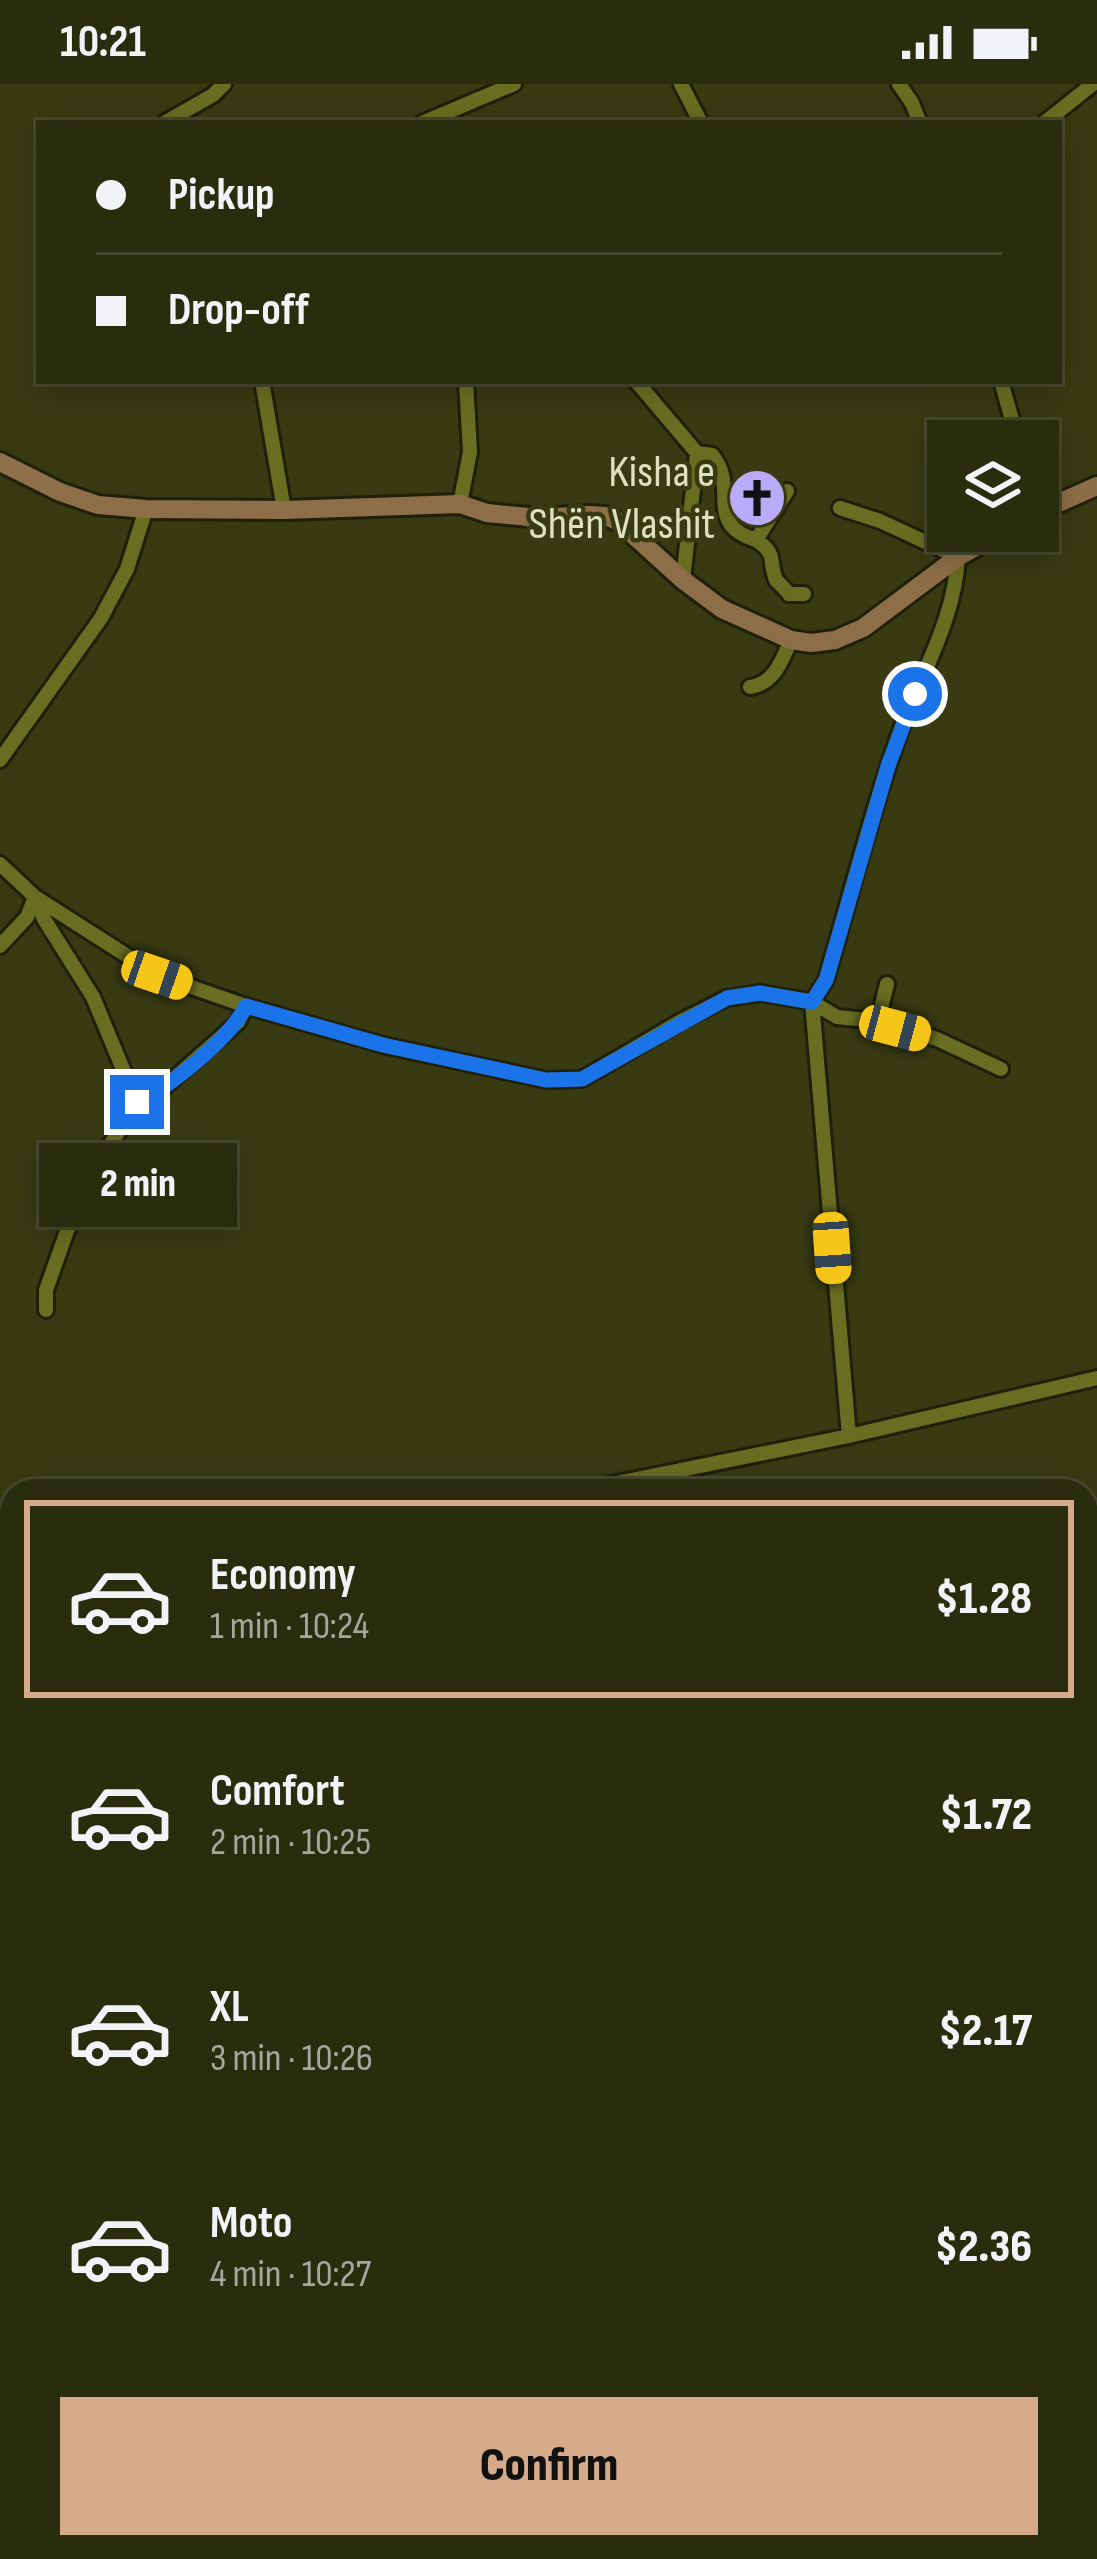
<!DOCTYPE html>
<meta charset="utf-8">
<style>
body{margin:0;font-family:"Sofia Sans Condensed",sans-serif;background:#323417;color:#f1f3f6;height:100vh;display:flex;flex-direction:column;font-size:45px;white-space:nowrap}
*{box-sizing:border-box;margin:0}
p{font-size:39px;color:#a5a79e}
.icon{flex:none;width:66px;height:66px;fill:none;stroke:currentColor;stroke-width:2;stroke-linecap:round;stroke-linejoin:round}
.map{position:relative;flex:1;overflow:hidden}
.side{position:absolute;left:0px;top:1395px;width:1098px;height:1080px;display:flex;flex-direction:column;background:#2a2c0e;border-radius:36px 36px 0 0;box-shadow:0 6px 30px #0003,0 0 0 3px #46482e}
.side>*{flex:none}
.banner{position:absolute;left:36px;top:36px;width:1026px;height:264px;border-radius:0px;box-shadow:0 6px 30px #0003,0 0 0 3px #46482e;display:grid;align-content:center;height:264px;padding:0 60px;background:#2a2c0e}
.tools{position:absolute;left:927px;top:336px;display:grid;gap:24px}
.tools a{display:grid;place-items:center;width:132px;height:132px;border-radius:0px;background:#2a2c0e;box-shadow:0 6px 30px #0003,0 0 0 3px #46482e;font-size:60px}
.end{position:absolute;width:54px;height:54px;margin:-27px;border:15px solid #1a73e8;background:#fff;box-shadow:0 0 0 6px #fff}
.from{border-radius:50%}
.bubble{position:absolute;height:84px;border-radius:0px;background:#2a2c0e;box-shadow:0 6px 30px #0003,0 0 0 3px #46482e;font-size:39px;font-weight:800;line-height:84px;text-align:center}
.car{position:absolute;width:36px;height:72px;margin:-36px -18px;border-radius:15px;box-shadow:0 0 9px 3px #0007;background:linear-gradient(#f5c518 24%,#345 0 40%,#f5c518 0 76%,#345 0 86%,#f5c518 0)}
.banner b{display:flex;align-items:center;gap:42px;height:114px;font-size:45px}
.banner b+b{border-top:3px solid #46482e}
.banner i{width:30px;height:30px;background:#f1f3f6}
ul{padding:21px 0 0;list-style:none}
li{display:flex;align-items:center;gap:36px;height:198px;margin:0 24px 18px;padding:0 36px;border:6px solid transparent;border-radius:0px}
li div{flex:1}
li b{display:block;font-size:45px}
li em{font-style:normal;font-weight:800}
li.selected{border-color:#d6ab8b}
li>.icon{width:108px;height:108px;stroke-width:1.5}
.primary-button{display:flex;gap:24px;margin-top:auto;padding:24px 60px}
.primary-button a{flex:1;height:138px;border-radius:0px;background:#d6ab8b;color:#111;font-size:48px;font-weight:800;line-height:138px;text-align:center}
.status{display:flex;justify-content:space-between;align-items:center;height:84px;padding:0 60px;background:#2a2c0e;direction:ltr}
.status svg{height:33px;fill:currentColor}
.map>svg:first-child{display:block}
.built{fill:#45471c}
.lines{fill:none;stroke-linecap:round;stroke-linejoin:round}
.stream{stroke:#767a00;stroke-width:3}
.street-casing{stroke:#1f2009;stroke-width:20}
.secondary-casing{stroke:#1f2009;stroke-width:24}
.street{stroke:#696d21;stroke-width:14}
.secondary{stroke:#8e6e49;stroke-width:18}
.route{stroke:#1a73e8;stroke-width:15}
.labels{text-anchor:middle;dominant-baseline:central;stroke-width:9;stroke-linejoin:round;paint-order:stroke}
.poi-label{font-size:45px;fill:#dee1bd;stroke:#383a12;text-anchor:end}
</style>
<div class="status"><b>10:21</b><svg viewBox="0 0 49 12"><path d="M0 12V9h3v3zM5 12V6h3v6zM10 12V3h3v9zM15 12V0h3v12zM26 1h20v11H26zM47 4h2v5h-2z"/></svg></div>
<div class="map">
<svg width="1097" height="2475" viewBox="0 0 1097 2475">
<rect width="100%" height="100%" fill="#383a12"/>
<path class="built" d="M0,2068L12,2070V2234L0,2232Z
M170,2463H564L562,2473L545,2475H167Z"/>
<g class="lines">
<path class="stream" d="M0,1784L12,1724
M1086,2014L1097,2018"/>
<defs>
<path id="street" d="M681,0L701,39
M899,0L912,19L920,39
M164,39L213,11L224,0
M422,39L514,0
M1044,39L1093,0
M262,297L284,426
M636,297L697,369L683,496
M1001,297L1018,357
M697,369L712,371C740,405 703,440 756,456L787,407
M460,420L470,368L466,297
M840,424L880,437L958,473C955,535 921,590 900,648C871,729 850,814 826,896L812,918L849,1352
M756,456C778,470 768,477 776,496C777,497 788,508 789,510H804
M750,603C774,600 782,576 791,556
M0,676L101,534L127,485L146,425
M0,780L35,813L157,891L246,922L383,961L546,996L582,995L681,937L727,914L761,909L812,918L837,933L878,937L937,955L1001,985
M35,813L44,835L93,913L137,1019
M0,862L27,833L35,813
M878,937L887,900
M46,1226V1206L67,1147L92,1089L137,1019L159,1008L238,938L246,922
M577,1407L849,1352L1097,1294
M0,1548L12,1550"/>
<path id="secondary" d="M0,378L60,408L98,421L146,425L284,426L460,420L487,429L538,434L589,431L605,432L618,437L683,496L722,525L791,556L811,559L835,556L863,544L958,473L1004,447
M1038,428L1097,402"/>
</defs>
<use href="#street" class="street-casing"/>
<use href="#secondary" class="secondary-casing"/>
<use href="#street" class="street"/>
<use href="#secondary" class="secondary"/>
</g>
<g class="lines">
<path class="route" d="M137,1018C170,1003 230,954 246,922L383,961L546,996L582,995L727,914L760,909L812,918L826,896L888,682L915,610"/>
</g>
<defs>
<symbol id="church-disc" viewBox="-11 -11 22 22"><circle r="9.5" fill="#b9abf7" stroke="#383a12"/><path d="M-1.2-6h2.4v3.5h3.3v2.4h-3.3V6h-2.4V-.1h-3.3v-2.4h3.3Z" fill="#111"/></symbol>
</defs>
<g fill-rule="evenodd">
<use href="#church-disc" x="724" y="381" width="66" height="66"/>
</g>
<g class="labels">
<g class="poi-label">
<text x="715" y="388">Kisha e<tspan x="715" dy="52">Shën Vlashit</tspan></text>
</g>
</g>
</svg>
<div class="tools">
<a><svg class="icon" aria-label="layers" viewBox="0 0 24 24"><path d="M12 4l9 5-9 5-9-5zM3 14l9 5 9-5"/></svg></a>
</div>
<i class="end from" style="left:915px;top:610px"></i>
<i class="end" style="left:137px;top:1018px"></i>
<div class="bubble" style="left:39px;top:1059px;width:198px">2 min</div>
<i class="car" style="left:157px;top:891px;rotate:109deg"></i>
<i class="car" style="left:895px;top:944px;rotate:105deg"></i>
<i class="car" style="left:832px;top:1164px;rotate:176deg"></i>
<div class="banner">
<b><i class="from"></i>Pickup</b>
<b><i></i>Drop-off</b>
</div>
<section class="side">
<ul>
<li class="selected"><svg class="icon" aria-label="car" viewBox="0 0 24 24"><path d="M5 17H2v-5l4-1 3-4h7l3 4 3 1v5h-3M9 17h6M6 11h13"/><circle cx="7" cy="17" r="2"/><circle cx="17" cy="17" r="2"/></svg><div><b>Economy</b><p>1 min · 10:24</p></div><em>$1.28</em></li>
<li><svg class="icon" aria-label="car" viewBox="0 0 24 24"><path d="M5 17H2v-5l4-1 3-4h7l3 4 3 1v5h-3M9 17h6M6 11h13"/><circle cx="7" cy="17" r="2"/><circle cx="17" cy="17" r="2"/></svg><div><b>Comfort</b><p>2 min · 10:25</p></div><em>$1.72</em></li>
<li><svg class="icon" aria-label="car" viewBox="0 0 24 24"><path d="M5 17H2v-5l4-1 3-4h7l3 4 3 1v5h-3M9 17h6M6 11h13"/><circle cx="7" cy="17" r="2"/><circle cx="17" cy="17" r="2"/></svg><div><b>XL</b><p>3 min · 10:26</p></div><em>$2.17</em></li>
<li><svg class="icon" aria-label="car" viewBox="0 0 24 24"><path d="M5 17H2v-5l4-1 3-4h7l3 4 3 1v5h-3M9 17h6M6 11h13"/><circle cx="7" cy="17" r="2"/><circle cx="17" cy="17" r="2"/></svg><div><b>Moto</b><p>4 min · 10:27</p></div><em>$2.36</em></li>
</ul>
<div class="primary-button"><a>Confirm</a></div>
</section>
</div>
